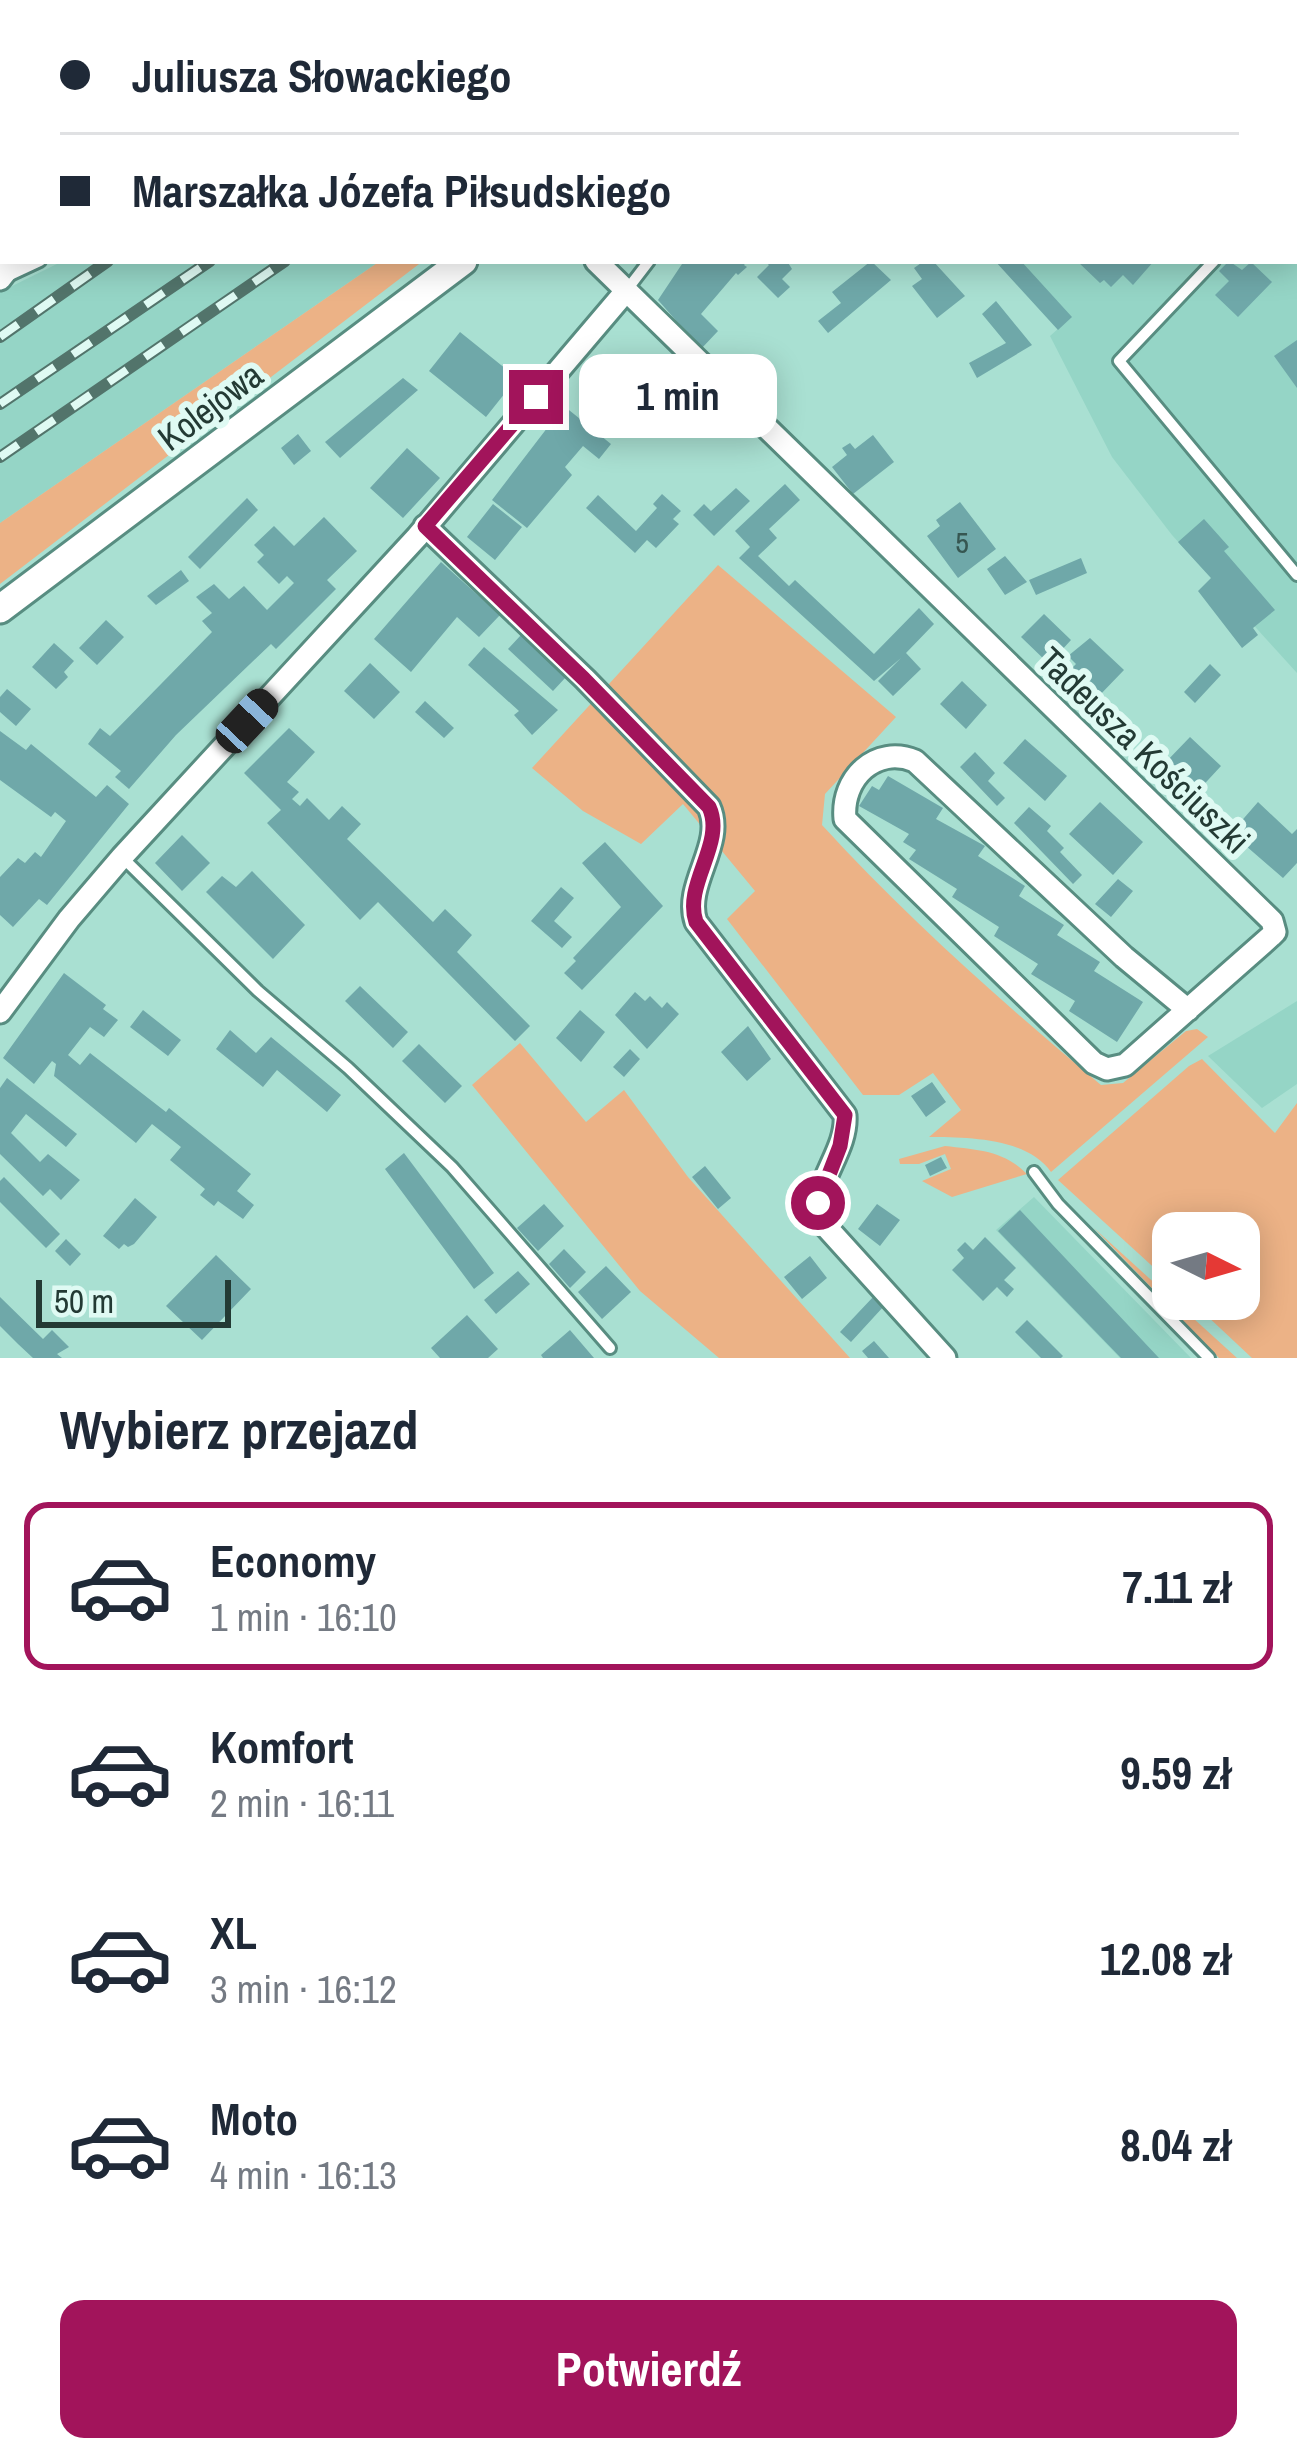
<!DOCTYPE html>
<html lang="pl">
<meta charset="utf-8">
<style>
body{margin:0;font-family:"Archivo Narrow",sans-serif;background:#f6f6f7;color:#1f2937;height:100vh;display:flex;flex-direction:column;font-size:45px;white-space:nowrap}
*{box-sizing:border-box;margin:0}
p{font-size:39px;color:#747a83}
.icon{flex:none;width:66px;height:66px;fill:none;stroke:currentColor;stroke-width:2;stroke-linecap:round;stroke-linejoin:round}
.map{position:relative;height:1358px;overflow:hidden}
.drawer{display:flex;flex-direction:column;background:#fff;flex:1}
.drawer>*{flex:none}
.top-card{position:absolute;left:0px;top:0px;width:1299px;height:264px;box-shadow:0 6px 30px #0003;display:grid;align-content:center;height:264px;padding:0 60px;background:#fff}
.needle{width:78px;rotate:95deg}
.controls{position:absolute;left:1152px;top:1212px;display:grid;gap:24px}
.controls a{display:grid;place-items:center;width:108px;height:108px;border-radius:24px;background:#fff;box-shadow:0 6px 30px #0003;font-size:60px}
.scale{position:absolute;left:36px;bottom:30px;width:195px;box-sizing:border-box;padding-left:12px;border:6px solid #233a34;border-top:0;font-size:33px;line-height:42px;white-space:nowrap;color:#233a34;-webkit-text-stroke:9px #dffaf3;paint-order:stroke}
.end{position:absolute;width:54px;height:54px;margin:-27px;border:15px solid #a2145b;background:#fff;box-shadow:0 0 0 6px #fff}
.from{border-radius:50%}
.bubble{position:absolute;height:84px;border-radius:24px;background:#fff;box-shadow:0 6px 30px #0003;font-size:39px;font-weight:700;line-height:84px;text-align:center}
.car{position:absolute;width:36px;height:72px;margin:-36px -18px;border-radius:15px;box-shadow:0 0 9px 3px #0007;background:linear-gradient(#222 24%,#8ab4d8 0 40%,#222 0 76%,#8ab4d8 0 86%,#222 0)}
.top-card b{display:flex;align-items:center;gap:42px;height:114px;font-size:45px}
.top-card b+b{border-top:3px solid #e0e1e3}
.top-card i{width:30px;height:30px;background:#1f2937}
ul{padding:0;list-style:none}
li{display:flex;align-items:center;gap:36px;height:168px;margin:0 24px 18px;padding:0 36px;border:6px solid transparent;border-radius:24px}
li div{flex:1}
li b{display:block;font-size:45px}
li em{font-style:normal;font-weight:700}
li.on{border-color:#a2145b}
li>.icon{width:108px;height:108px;stroke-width:1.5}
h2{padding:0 60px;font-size:54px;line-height:144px}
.button{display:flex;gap:24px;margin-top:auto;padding:24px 60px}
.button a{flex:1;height:138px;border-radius:24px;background:#a2145b;color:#fff;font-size:48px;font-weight:700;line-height:138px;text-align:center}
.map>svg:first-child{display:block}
.built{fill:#95d5c6}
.green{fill:#ecb286}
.building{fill:#6fa8a9}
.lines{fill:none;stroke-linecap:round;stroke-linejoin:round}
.service-casing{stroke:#588d81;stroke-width:16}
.minor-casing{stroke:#588d81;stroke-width:27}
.tertiary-casing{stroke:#588d81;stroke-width:33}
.service{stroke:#fff;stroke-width:10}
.minor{stroke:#fff;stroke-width:21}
.tertiary{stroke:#fff;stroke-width:27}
.rail-casing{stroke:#52746b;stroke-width:12}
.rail{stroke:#dffaf3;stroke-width:8;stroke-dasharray:22;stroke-linecap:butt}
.route{stroke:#a2145b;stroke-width:15}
.labels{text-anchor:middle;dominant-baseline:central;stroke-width:12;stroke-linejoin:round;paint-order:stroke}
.number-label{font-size:30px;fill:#365651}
.street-label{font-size:36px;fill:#233a34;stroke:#dffaf3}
</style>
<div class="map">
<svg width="1297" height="1358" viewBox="0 0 1297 1358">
<rect width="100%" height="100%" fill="#a9e0d2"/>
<path class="built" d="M315,0H713L313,3Z
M1296,128L1297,129V673L1172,535L1112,457L1050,336L1069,319L1016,261H1296Z
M63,261H380L0,523V292Z
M1297,1001V1084L1262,1108L1208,1056Z
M1034,1197L1191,1358H1120L996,1230Z"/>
<path class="green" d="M380,261H423L0,584V523Z
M718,565L896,717L825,794L822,825C908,919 1003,1003 1101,1085L1123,1083L1186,1031L1197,1029L1208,1037L1051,1172C1028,1138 967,1137 929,1137L961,1110L933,1073L899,1095H863L727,919L755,891L683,804L641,844L583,811L532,768Z
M520,1043L586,1122L624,1090L688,1177L850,1358H719L640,1291L472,1085Z
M1202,1059L1275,1133L1297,1103V1358H1252L1189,1299H1239V1233H1173V1285L1058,1180L1189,1066Z
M945,1146C978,1150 1003,1150 1027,1174L952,1197L922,1181L951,1169L945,1154L919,1164H900L899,1159Z
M1094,1228L1237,1358H1219Z"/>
<path class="building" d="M684,261H747L744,265L747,267L738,275L736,273L701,314L718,331L701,349L658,300Z
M764,261H787L792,269L782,279L790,287L778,298L757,277L769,265Z
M871,261L891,280L828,333L818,321L841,303L832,292Z
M924,261H933L965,296L937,318L912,286L922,279L914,268Z
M995,261H1021L1072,317L1058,330Z
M1077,261H1154L1133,285L1123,275L1111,287L1104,280L1100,283Z
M1229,261L1242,270L1251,262L1272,282L1238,317L1215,295L1229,281L1219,271Z
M996,301L1032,345L977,378L969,363L1006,343L982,314Z
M460,332L517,378L486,417L429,371Z
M1297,340V388L1274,356Z
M625,368L650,387L654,382L673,399L656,418L648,411L628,437L592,408Z
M403,378L418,390L340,458L325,442Z
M564,406L611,444L599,459L583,446L565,467L572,475L527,528L492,500Z
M298,434L311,451L294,465L281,448Z
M873,435L894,462L853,494L832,467L847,455L842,448L850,443L855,449Z
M407,448L440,478L403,518L370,488Z
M785,484L800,500L769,529L777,538L758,556L789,586L795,580L874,654L919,608L934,624L906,653L921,669L893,696L878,681L901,658L874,681L739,558L750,547L735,531Z
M736,488L750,501L714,536L693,515L704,504L711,511Z
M662,494L681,511L673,519L679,524L656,548L647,540L635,553L586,508L598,495L636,531L657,508L653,504Z
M247,498L258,510L200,569L188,557Z
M960,502L996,549L958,578L927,536L940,526L936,520Z
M493,504L522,527L495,560L467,537Z
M324,517L357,551L327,580L336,589L276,649L271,644L176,735L129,789L115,777L121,771L88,744L100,728L110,736L212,632L202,621L212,613L196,597L214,584L229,599L244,586L267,610L294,583L287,576L279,584L257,562L264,555L254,545L274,526L294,546Z
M1204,519L1229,547L1224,551L1275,610L1253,628L1258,635L1242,648L1198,591L1211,578L1178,542Z
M1005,556L1027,582L1005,595L987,569Z
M1081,558L1087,573L1036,595L1029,580Z
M441,562L500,615L479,637L457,617L411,672L374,639Z
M181,570L189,581L156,605L147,596Z
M1044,614L1071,640L1049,664L1021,637Z
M106,620L124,637L97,665L79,648Z
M521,635L566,677L553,691L508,649Z
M1090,638L1124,670L1097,698L1069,671L1076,664L1068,656Z
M54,643L74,661L64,672L68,677L56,689L32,667Z
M484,647L558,710L532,735L514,715L519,711L468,665Z
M370,663L400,692L374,719L344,691Z
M1210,664L1221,675L1195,703L1184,692Z
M962,681L987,705L966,729L940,704Z
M7,689L31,709L16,726L0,712V697Z
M425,701L454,728L444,738L415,712Z
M289,728L315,752L287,782L299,792L292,799L300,806L307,798L329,820L342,806L361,824L347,839L433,922L445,909L472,935L457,952L530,1026L515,1041L378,902L360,920L267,823L281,810L244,773Z
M0,731L26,750L31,744L96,797L107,785L129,804L47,905L39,899L13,927L0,915V877L18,858L25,863L35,852L41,857L66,821L55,812L51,817L0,780Z
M1190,737L1221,766L1196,793L1164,764Z
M1025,739L1067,776L1045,801L1003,763Z
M975,752L995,773L988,781L1005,798L997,806L960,767Z
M888,776L943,808L936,819L985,846L978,856L1025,886L1019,896L1064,925L1057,935L1100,962L1094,971L1143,1002L1117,1042L1069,1011L1075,1001L1031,974L1038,964L994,936L999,927L952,897L957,889L909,859L916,850L903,842L909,834L859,806L872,786L879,790Z
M1100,802L1143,842L1113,875L1069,834Z
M1258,802L1292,834L1297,829V863L1283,878L1231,833Z
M1029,807L1051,826L1047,831L1064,848L1060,852L1082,875L1073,884L1014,823Z
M182,835L210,863L182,891L155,863Z
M605,842L663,906L582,990L564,973L576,961L573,958L621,907L582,863Z
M252,871L305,925L273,959L206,892L222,876L236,887Z
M1118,879L1133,891L1111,917L1095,904Z
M561,887L574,898L554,921L572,937L562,948L531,921Z
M64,973L106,1005L103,1009L118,1020L104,1037L90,1027L68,1055L80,1065L90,1053L166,1112L169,1108L251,1174L237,1191L254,1205L243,1219L218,1201L214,1206L200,1195L205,1189L170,1160L181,1147L152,1124L136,1143L54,1076L56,1064L52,1061L34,1084L3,1058Z
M360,986L408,1032L393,1048L345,1001Z
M635,992L645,1001L650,996L662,1008L667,1002L679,1014L647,1049L615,1015Z
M143,1010L181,1040L168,1056L130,1027Z
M580,1010L605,1032L581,1062L556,1038Z
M748,1026L771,1059L747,1081L721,1052Z
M230,1030L256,1053L271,1037L341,1095L327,1112L277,1070L263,1087L216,1049Z
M419,1044L462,1086L445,1103L402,1061Z
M630,1049L640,1059L624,1077L613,1067Z
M7,1078L77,1134L66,1147L26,1114L11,1133L40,1162L48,1154L80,1180L61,1200L50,1189L43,1196L0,1154V1088Z
M932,1082L946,1102L926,1117L911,1096Z
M404,1153L494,1273L474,1289L385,1169Z
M941,1157L947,1168L930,1176L925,1165Z
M705,1166L731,1198L718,1209L692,1177Z
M4,1177L60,1234L46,1248L0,1202V1181Z
M135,1198L157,1217L134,1244L128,1247L124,1244L119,1249L103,1236Z
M544,1204L564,1226L538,1251L517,1228Z
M877,1204L900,1220L880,1246L858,1229Z
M1020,1210L1159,1358H1121L998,1231Z
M985,1237L1016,1268L1004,1280L1014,1289L1007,1297L997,1287L983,1301L952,1270L964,1258L957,1250L965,1242L973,1250Z
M66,1239L81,1254L70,1266L55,1251Z
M564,1249L586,1272L570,1288L549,1264Z
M216,1255L251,1289L202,1340L166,1306Z
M810,1256L827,1278L802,1299L784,1277Z
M606,1266L631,1292L602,1319L578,1292Z
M518,1271L530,1284L496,1314L484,1300Z
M874,1296L884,1306L851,1342L840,1332Z
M0,1297L43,1339L52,1330L69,1347L57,1354L62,1358H33L18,1344L0,1326Z
M467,1315L498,1349L488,1358H440L431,1348Z
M1027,1320L1063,1356L1061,1358H1041L1015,1332Z
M570,1330L594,1358H543L541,1355Z
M874,1341L889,1358H868L862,1351Z"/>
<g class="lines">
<defs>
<path id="service" d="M1149,0L1152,3
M100,3L101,0
M296,3L299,0
M1296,156L1297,158
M1296,175L1297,174
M1214,261L1119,361L1297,575
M10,275L40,261
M626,291L649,261
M122,857L258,991L348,1068L452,1167L610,1348
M1034,1172L1058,1204L1209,1358"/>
<path id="minor" d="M1294,0L1297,4
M220,3L223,0
M596,261L1272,921L1275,932L1271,936L1125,1065L1107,1069L1094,1063L845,819C841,778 876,745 915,761L1124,957L1188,1010
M0,279L14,261
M425,526L585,679L709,807C726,844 683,884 696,922L845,1115C848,1152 810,1185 820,1220L945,1358
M0,1012L69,919L122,857L417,537L626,291"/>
<path id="tertiary" d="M806,3L810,0
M0,609L463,261"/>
</defs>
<use href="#service" class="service-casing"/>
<use href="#minor" class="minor-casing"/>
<use href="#tertiary" class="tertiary-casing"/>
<use href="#service" class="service"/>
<use href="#minor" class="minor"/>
<use href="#tertiary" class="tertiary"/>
<defs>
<path id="rail" d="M459,3L462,0
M574,3L578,0
M627,3L631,0
M0,337L108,261
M0,404L210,261
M0,457L285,261"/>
</defs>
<use href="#rail" class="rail-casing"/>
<use href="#rail" class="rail"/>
</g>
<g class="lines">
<path class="route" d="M536,397L425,526L584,679L709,807C726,843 683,884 696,922L845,1115L840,1146L818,1203"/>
</g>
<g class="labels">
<g class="number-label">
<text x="962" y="542">5</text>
</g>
<g class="street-label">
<text transform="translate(210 406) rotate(-37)">Kolejowa</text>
<text transform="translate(1144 750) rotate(44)">Tadeusza Kościuszki</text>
</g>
</g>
</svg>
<div class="controls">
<a><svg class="needle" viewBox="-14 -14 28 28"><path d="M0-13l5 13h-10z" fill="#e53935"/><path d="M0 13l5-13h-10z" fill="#747a83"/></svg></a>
</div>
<div class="scale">50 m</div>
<i class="end from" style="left:818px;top:1203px"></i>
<i class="end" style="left:536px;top:397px"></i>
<div class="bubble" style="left:579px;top:354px;width:198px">1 min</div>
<i class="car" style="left:247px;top:721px;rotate:43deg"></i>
<div class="top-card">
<b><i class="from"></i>Juliusza Słowackiego</b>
<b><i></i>Marszałka Józefa Piłsudskiego</b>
</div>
</div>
<section class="drawer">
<h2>Wybierz przejazd</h2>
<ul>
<li class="on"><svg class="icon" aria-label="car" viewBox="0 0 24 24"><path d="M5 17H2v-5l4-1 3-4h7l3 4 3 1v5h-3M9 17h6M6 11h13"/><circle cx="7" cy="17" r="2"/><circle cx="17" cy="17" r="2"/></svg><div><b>Economy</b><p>1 min · 16:10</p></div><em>7.11 zł</em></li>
<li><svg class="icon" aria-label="car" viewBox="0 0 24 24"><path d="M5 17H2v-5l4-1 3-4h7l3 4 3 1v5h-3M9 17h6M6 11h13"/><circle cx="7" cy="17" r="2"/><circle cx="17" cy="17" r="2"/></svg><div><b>Komfort</b><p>2 min · 16:11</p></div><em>9.59 zł</em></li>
<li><svg class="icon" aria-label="car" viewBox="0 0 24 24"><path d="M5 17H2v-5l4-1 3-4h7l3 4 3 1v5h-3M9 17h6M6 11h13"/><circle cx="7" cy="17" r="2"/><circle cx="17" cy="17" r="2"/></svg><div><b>XL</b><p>3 min · 16:12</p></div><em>12.08 zł</em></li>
<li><svg class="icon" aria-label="car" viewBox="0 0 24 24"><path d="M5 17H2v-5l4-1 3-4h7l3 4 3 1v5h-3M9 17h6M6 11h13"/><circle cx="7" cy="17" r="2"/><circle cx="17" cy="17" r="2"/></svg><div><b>Moto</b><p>4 min · 16:13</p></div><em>8.04 zł</em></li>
</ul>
<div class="button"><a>Potwierdź</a></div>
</section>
